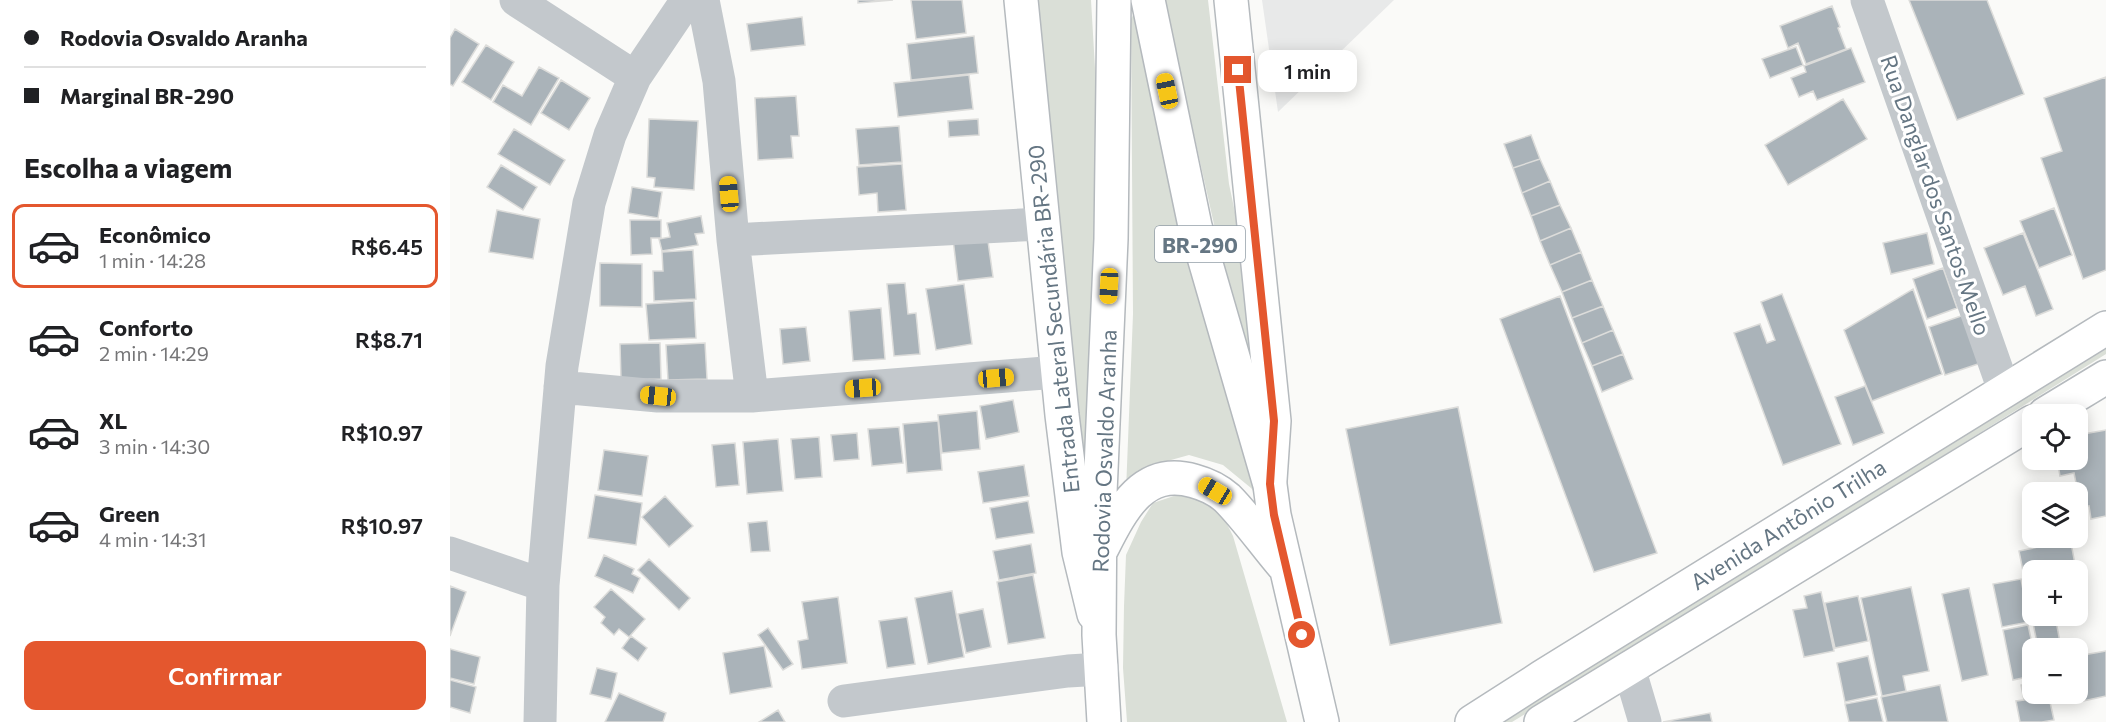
<!DOCTYPE html>
<html lang="pt">
<meta charset="utf-8">
<style>
body{margin:0;font-family:Commissioner,sans-serif;background:#f2f2f2;color:#202124;height:100vh;display:flex;flex-direction:column;font-size:22px;white-space:nowrap}
*{box-sizing:border-box;margin:0}
p{font-size:20px;color:#757577}
.icon{flex:none;width:33px;height:33px;fill:none;stroke:currentColor;stroke-width:2;stroke-linecap:round;stroke-linejoin:round}
.map{position:relative;flex:1;overflow:hidden}
.sheet{display:flex;flex-direction:column;background:#fff;width:450px}
.sheet>*{flex:none}
.top-card{display:grid;align-content:center;height:132px;padding:0 24px;background:#fff}
.fabs{position:absolute;left:1572px;top:404px;display:grid;gap:12px}
.fabs a{display:grid;place-items:center;width:66px;height:66px;border-radius:12px;background:#fff;box-shadow:0 3px 15px #0003;font-size:30px}
.end{position:absolute;width:27px;height:27px;margin:-14px;border:8px solid #e4572e;background:#fff;box-shadow:0 0 0 3px #fff}
.from{border-radius:50%}
.bubble{position:absolute;height:42px;border-radius:12px;background:#fff;box-shadow:0 3px 15px #0003;font-size:20px;font-weight:600;line-height:42px;text-align:center}
.car{position:absolute;width:18px;height:36px;margin:-18px -9px;border-radius:8px;box-shadow:0 0 4px 2px #0007;background:linear-gradient(#f5c518 24%,#345 0 40%,#f5c518 0 76%,#345 0 86%,#f5c518 0)}
.top-card b{display:flex;align-items:center;gap:21px;height:57px;font-size:22px}
.top-card b+b{border-top:2px solid #e0e0e0}
.top-card i{width:15px;height:15px;background:#202124}
ul{padding:0;list-style:none}
li{display:flex;align-items:center;gap:18px;height:84px;margin:0 12px 9px;padding:0 12px;border:3px solid transparent;border-radius:12px}
li div{flex:1}
li b{display:block;font-size:22px}
li em{font-style:normal;font-weight:600}
li.active{border-color:#e4572e}
li>.icon{width:54px;height:54px;stroke-width:1.5}
h2{padding:0 24px;font-size:27px;line-height:72px}
.cta{display:flex;gap:12px;margin-top:auto;padding:12px 24px}
.cta a{flex:1;height:69px;border-radius:12px;background:#e4572e;color:#fff;font-size:24px;font-weight:600;line-height:69px;text-align:center}
main{display:flex;flex:1;min-height:0}
.map>svg:first-child{display:block}
.built{fill:#e8e9e9}
.green{fill:#dadfd7}
.building{fill:#aab3b9;stroke:#dcdcda;stroke-width:1.5}
.lines{fill:none;stroke-linecap:round;stroke-linejoin:round}
.major-casing{stroke:#b5babe;stroke-width:36}
.highway-casing{stroke:#b4b9bd;stroke-width:36}
.minor{stroke:#c3c8cc;stroke-width:33}
.major{stroke:#fff;stroke-width:33}
.highway{stroke:#fff;stroke-width:33}
.route{stroke:#e4572e;stroke-width:8}
.labels{text-anchor:middle;dominant-baseline:central;stroke-width:6;stroke-linejoin:round;paint-order:stroke}
.shield{fill:#fff;stroke:#939fa8;stroke-width:1.5}
.shield-label{font-size:21px;font-weight:bold;fill:#657683}
.street-label{font-size:22px;fill:#657683;stroke:#fff}
</style>
<main>
<section class="sheet">
<div class="top-card">
<b><i class="from"></i>Rodovia Osvaldo Aranha</b>
<b><i></i>Marginal BR-290</b>
</div>
<h2>Escolha a viagem</h2>
<ul>
<li class="active"><svg class="icon" aria-label="car" viewBox="0 0 24 24"><path d="M5 17H2v-5l4-1 3-4h7l3 4 3 1v5h-3M9 17h6M6 11h13"/><circle cx="7" cy="17" r="2"/><circle cx="17" cy="17" r="2"/></svg><div><b>Econômico</b><p>1 min · 14:28</p></div><em>R$6.45</em></li>
<li><svg class="icon" aria-label="car" viewBox="0 0 24 24"><path d="M5 17H2v-5l4-1 3-4h7l3 4 3 1v5h-3M9 17h6M6 11h13"/><circle cx="7" cy="17" r="2"/><circle cx="17" cy="17" r="2"/></svg><div><b>Conforto</b><p>2 min · 14:29</p></div><em>R$8.71</em></li>
<li><svg class="icon" aria-label="car" viewBox="0 0 24 24"><path d="M5 17H2v-5l4-1 3-4h7l3 4 3 1v5h-3M9 17h6M6 11h13"/><circle cx="7" cy="17" r="2"/><circle cx="17" cy="17" r="2"/></svg><div><b>XL</b><p>3 min · 14:30</p></div><em>R$10.97</em></li>
<li><svg class="icon" aria-label="car" viewBox="0 0 24 24"><path d="M5 17H2v-5l4-1 3-4h7l3 4 3 1v5h-3M9 17h6M6 11h13"/><circle cx="7" cy="17" r="2"/><circle cx="17" cy="17" r="2"/></svg><div><b>Green</b><p>4 min · 14:31</p></div><em>R$10.97</em></li>
</ul>
<div class="cta"><a>Confirmar</a></div>
</section>
<div class="map">
<svg width="1656" height="722" viewBox="0 0 1656 722">
<rect width="100%" height="100%" fill="#fafaf8"/>
<path class="built" d="M812,0H944L828,112Z"/>
<path class="green" d="M585,0H641L647,102L646,260L635,496Z
M714,0H758L779,184L803,298L812,403L784,314Z
M683,15H689L814,505L801,488L773,465L739,455L703,465L676,491L683,314L681,19Z
M1656,345V354L1269,596L1062,722H1043Z
M733,493L770,510L783,536L837,722H677L673,668L674,606L676,555L691,522L703,503Z"/>
<path class="building" d="M408,0H443L408,3Z
M461,0H512L516,33L466,39Z
M1459,0H1537L1574,94L1507,120Z
M1382,6L1390,27L1388,28L1396,49L1356,64L1348,43L1338,48L1330,26Z
M352,17L355,45L301,51L297,24Z
M5,29L29,44L3,86L0,84V38Z
M524,36L528,73L461,80L457,44Z
M36,45L64,62L41,100L12,82Z
M1346,47L1353,65L1320,78L1312,59Z
M1401,48L1415,82L1367,100L1363,91L1349,97L1341,78L1356,72L1354,66Z
M89,67L109,78L81,125L43,102L53,85L72,96Z
M519,75L523,109L448,117L444,83Z
M1656,77V270L1633,279L1591,158L1612,151L1594,98Z
M111,80L140,98L119,130L91,113Z
M346,96L349,136H341L343,158L308,160L305,98Z
M1393,99L1417,139L1338,185L1315,145Z
M199,119L248,121L244,190L204,187L205,178L197,177Z
M528,119L529,135L499,137L498,121Z
M449,126L452,162L409,165L406,129Z
M64,129L115,160L100,185L48,154Z
M1081,135L1090,159L1063,168L1054,144Z
M1090,159L1100,181L1072,193L1063,168Z
M452,164L456,210L428,212L427,193L409,195L407,167Z
M51,165L87,187L73,210L37,187Z
M1100,181L1110,205L1081,216L1072,193Z
M182,187L212,192L208,218L178,213Z
M1110,205L1121,228L1090,241L1081,216Z
M1604,208L1622,255L1589,268L1570,221Z
M47,210L90,219L83,259L39,252Z
M251,216L254,233L245,234L248,245L212,251L209,239L220,237L217,223Z
M180,220H211V238H201L202,254L181,255Z
M1121,228L1131,252L1100,265L1090,241Z
M1477,233L1484,264L1441,274L1433,243Z
M1573,233L1603,309L1586,316L1575,286L1553,295L1534,248Z
M537,234L543,277L508,281L503,239Z
M243,250L246,299L204,301L203,271H213L212,252Z
M1131,252L1142,280L1112,292L1100,265Z
M150,263L192,264V307L150,306Z
M1493,268L1507,308L1477,319L1463,279Z
M1142,280L1153,306L1122,318L1112,292Z
M455,283L458,314L466,313L470,354L444,356L437,284Z
M514,284L522,344L486,350L476,289Z
M1463,289L1492,374L1422,401L1394,330Z
M1332,294L1391,444L1333,465L1284,333L1310,324L1317,343L1325,340L1311,302Z
M1110,296L1207,553L1144,572L1050,319Z
M244,301L246,338L199,340L196,304Z
M1153,306L1163,330L1132,343L1122,318Z
M431,308L435,359L403,361L399,311Z
M1514,315L1531,363L1495,375L1479,327Z
M356,327L360,361L333,364L330,329Z
M1163,330L1173,354L1142,366L1132,343Z
M210,343L211,379L171,380L170,344Z
M255,343L257,379L218,380L216,345Z
M1173,354L1183,379L1152,392L1142,366Z
M1415,386L1434,433L1403,445L1385,397Z
M563,400L569,432L536,439L530,406Z
M1008,407L1052,623L940,645L896,429Z
M527,411L530,449L492,453L488,415Z
M488,421L492,470L457,473L453,424Z
M449,427L453,463L422,466L418,429Z
M1656,430V516L1641,519L1639,506L1631,508L1624,473L1610,476L1607,459H1628V435Z
M407,433L409,459L384,461L381,435Z
M369,437L372,477L345,479L341,439Z
M328,439L333,491L297,494L293,442Z
M285,443L289,485L266,487L262,445Z
M154,450L198,456L192,496L148,490Z
M574,465L579,496L533,503L528,472Z
M145,495L192,503L186,545L138,538Z
M215,496L243,526L219,547L192,517Z
M578,501L584,533L546,539L540,508Z
M317,521L320,551L301,552L298,523Z
M1591,537H1620L1626,570H1582V611H1581L1569,551L1593,546Z
M581,544L586,573L549,580L543,551Z
M154,555L184,569L182,574L190,578L183,593L145,576Z
M199,559L240,598L229,610L188,570Z
M583,575L595,638L558,644L547,582Z
M1571,579L1579,622L1552,627L1543,584Z
M0,586L16,592L0,636Z
M1461,587L1479,671L1453,676L1456,691L1432,696L1411,598Z
M1519,588L1538,675L1512,681L1492,594Z
M161,589L195,619L179,637L169,629L164,635L151,623L155,617L144,607Z
M502,591L514,657L478,664L465,598Z
M1371,592L1384,651L1354,657L1343,610L1357,608L1354,596Z
M1408,596L1418,641L1385,648L1375,603Z
M388,597L397,663L352,669L348,641L358,639L352,602Z
M533,609L541,647L516,653L508,614Z
M1581,613H1582V615H1605L1611,648H1588Z
M457,617L465,664L437,668L429,621Z
M1578,625L1583,648L1582,676L1563,680L1553,630Z
M318,628L343,664L333,670L308,635Z
M181,636L197,648L188,661L172,648Z
M314,646L322,687L280,694L273,653Z
M0,649L30,657L24,684L0,678Z
M1656,651V696L1633,701L1629,682H1628V656Z
M1418,656L1427,695L1395,702L1387,663Z
M147,668L167,673L161,699L140,694Z
M0,680L26,687L20,713L0,707Z
M1582,683V693H1598L1604,720L1592,722H1570L1566,701L1574,700L1571,685Z
M1490,685L1498,722H1437L1431,697Z
M169,693L216,713L213,722H155Z
M1427,698L1433,722H1399L1395,704Z
M328,710L335,722H309Z
M1260,713L1262,722H1213Z"/>
<g class="lines">
<defs>
<path id="major" d="M571,0L612,415L629,552L644,614
M781,0L824,421L820,480
M1595,414L1656,377
M1022,722L1092,677L1656,328
M1091,722L1582,422"/>
<path id="highway" d="M698,0L745,226L820,485L824,515L872,722
M651,550C671,511 692,466 744,481C755,484 768,490 777,498C796,517 815,544 833,565
M654,722L649,635L650,493L661,239L664,0"/>
</defs>
<use href="#major" class="major-casing"/>
<use href="#highway" class="highway-casing"/>
<path class="minor" d="M66,0L185,77
M253,0L269,81L283,240L302,396
M1417,0L1554,390
M283,240L592,224
M110,387L208,396H302L608,372
M0,553L93,585
M1179,668L1195,722
M394,701L618,671L652,669
M90,722L93,585L112,366L139,203L160,135L185,77L237,0"/>
<use href="#major" class="major"/>
<use href="#highway" class="highway"/>
</g>
<g class="lines">
<path class="route" d="M788,70L824,421L820,484L824,515L852,635"/>
</g>
<g class="labels">
<rect class="shield" x="705" y="226" width="90" height="36" rx="4.5"/>
<g class="shield-label">
<text x="750" y="244">BR-290</text>
</g>
<g class="street-label">
<text transform="translate(1486 195) rotate(71)">Rua Danglar dos Santos Mello</text>
<text transform="translate(603 319) rotate(-96)">Entrada Lateral Secundária BR-290</text>
<text transform="translate(654 451) rotate(-88)">Rodovia Osvaldo Aranha</text>
<text transform="translate(1338 524) rotate(-32)">Avenida Antônio Trilha</text>
</g>
</g>
</svg>
<div class="fabs">
<a><svg class="icon" aria-label="locate" viewBox="0 0 24 24"><circle cx="12" cy="12" r="6"/><path d="M12 2v4M12 18v4M2 12h4M18 12h4"/></svg></a>
<a><svg class="icon" aria-label="layers" viewBox="0 0 24 24"><path d="M12 4l9 5-9 5-9-5zM3 14l9 5 9-5"/></svg></a>
<a>+</a>
<a>−</a>
</div>
<i class="end from" style="left:852px;top:635px"></i>
<i class="end" style="left:788px;top:70px"></i>
<div class="bubble" style="left:808px;top:50px;width:99px">1 min</div>
<i class="car" style="left:717px;top:91px;rotate:348deg"></i>
<i class="car" style="left:279px;top:194px;rotate:355deg"></i>
<i class="car" style="left:659px;top:286px;rotate:183deg"></i>
<i class="car" style="left:546px;top:378px;rotate:85deg"></i>
<i class="car" style="left:413px;top:388px;rotate:266deg"></i>
<i class="car" style="left:208px;top:396px;rotate:276deg"></i>
<i class="car" style="left:765px;top:491px;rotate:301deg"></i>
</div>
</main>
